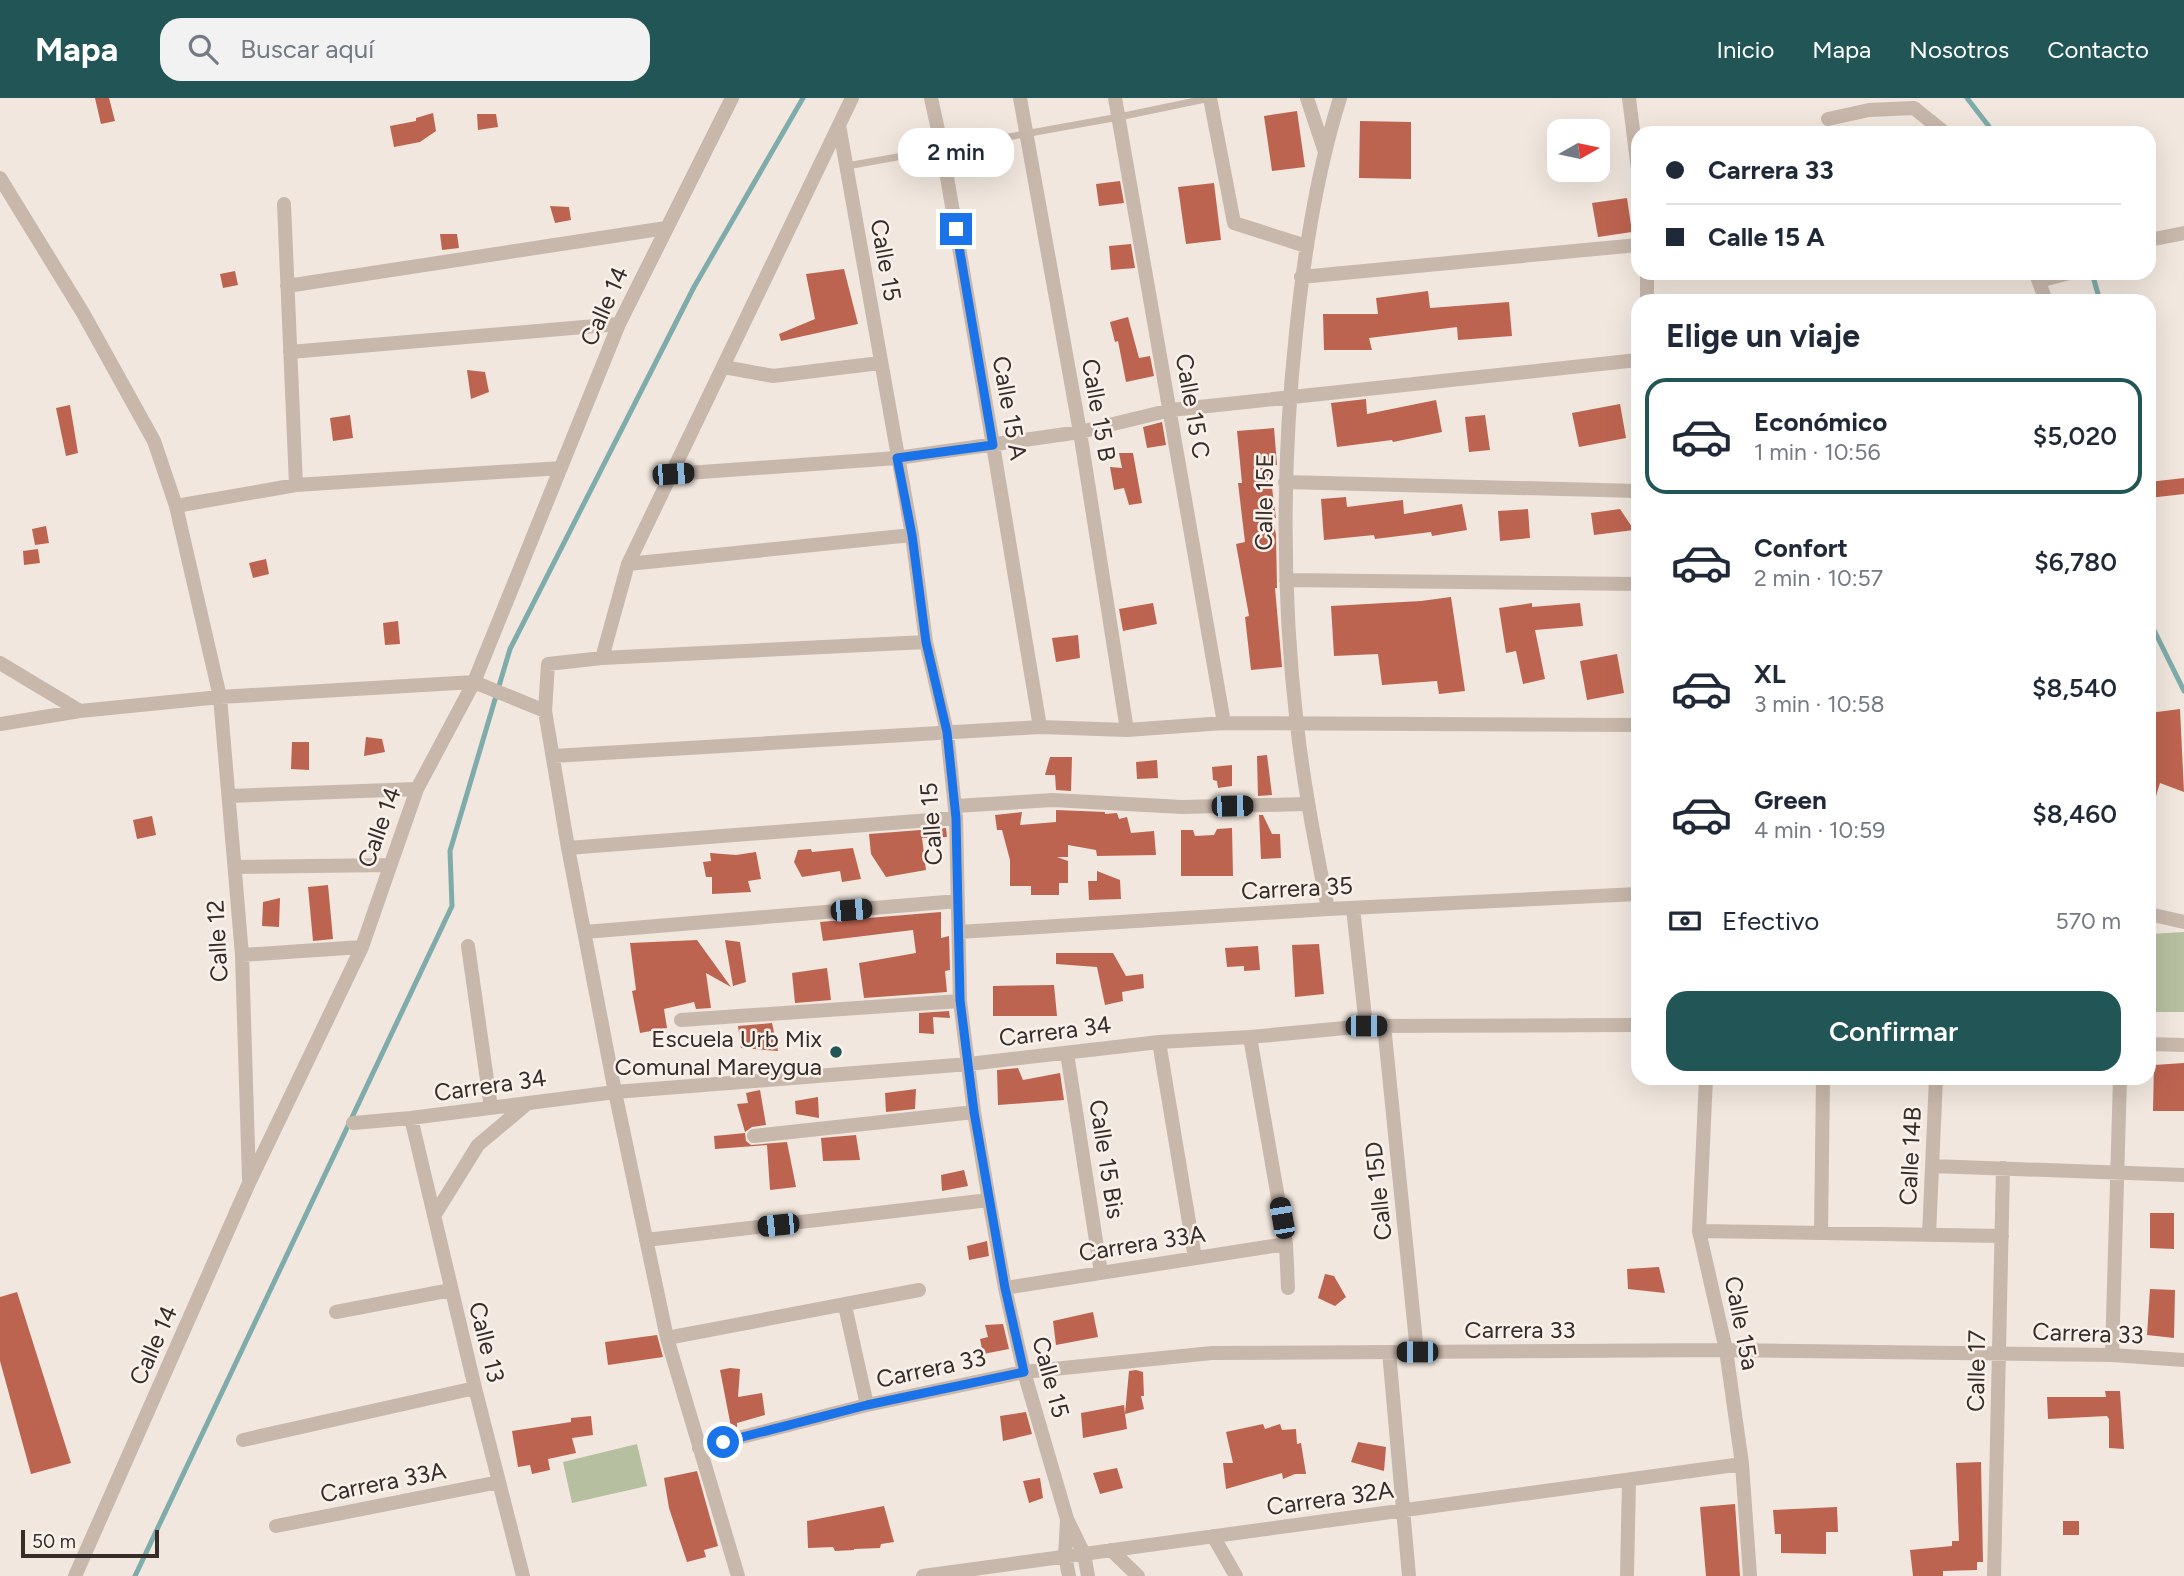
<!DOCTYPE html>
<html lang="es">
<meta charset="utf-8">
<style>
body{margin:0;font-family:Figtree,sans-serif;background:#f2f2f3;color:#1f2937;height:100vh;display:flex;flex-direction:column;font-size:26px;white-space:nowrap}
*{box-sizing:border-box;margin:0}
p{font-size:23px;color:#747a83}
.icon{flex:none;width:38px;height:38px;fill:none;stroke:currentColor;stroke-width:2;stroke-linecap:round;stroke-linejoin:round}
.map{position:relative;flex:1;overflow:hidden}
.side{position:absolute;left:1631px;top:196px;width:525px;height:791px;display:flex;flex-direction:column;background:#fff;border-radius:21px;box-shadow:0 7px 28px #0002}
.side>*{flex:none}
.hud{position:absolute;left:1631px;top:28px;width:525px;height:154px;border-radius:21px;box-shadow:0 7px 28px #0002;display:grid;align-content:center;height:154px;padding:0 35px;background:#fff}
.needle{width:46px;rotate:81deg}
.fabs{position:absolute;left:1547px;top:21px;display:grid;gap:14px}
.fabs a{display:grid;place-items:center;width:63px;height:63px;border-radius:14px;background:#fff;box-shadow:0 7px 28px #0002;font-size:35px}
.scale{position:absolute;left:21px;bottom:18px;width:138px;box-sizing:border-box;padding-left:7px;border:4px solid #362d2a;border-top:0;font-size:19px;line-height:24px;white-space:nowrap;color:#362d2a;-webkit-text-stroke:5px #f9f1ea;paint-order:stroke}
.end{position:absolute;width:32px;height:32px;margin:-16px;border:9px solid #1a73e8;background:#fff;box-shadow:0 0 0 4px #fff}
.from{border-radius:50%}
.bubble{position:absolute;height:49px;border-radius:21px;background:#fff;box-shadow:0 7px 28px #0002;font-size:23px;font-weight:600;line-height:49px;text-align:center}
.car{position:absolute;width:21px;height:42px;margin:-21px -10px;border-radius:9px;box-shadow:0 0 5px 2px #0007;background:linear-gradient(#222 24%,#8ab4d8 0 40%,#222 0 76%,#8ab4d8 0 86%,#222 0)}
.hud b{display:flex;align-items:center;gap:24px;height:66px;font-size:26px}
.hud b+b{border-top:2px solid #e0e1e3}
.hud i{width:18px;height:18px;background:#1f2937}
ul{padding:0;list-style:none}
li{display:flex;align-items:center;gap:21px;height:116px;margin:0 14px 10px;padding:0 21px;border:4px solid transparent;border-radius:21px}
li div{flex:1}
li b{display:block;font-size:26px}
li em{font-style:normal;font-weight:600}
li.selected{border-color:#255}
li>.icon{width:63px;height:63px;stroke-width:1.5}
h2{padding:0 35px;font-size:32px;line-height:84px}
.pay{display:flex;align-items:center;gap:18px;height:77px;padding:0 35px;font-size:26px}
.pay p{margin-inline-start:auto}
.action{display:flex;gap:14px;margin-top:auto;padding:14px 35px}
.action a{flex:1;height:80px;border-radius:21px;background:#255;color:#fff;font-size:28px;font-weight:600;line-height:80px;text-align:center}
header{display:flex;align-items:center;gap:42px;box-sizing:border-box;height:98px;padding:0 35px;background:#255;color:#fff}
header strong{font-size:33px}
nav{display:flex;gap:38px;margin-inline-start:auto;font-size:24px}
.search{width:490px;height:63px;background:#f2f2f3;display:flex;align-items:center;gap:18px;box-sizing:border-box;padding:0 24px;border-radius:21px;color:#747a83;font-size:26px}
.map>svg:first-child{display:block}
.green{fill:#b6bf9f}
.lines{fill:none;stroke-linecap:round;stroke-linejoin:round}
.stream{stroke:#7facab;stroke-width:5}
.building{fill:#bd6450}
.lane{stroke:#c8b7ab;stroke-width:7}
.street{stroke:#c8b7ab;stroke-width:14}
.route{stroke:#1a73e8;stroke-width:9}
.poi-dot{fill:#255;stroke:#f9f1ea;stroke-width:2.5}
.labels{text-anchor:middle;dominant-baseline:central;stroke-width:5;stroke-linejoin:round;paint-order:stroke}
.street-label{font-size:24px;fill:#362d2a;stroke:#f9f1ea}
.poi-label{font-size:24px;fill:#362d2a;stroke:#f9f1ea;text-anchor:end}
</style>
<header>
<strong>Mapa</strong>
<div class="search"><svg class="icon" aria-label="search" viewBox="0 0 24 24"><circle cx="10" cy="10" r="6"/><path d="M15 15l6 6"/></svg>Buscar aquí</div>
<nav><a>Inicio</a><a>Mapa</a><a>Nosotros</a><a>Contacto</a></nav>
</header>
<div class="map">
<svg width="2184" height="1478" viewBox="0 0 2184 1478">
<rect width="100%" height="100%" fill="#f1e7de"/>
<path class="green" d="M2184,834V914H2149V836Z
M637,1346L647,1388L572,1405L563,1364Z"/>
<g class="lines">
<path class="stream" d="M1967,0L1994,35
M2092,175L2100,203
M2149,522L2184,593
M135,1478L452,808L450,753L510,551L694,189L803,0"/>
</g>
<path class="building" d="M95,0H109L115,23L101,26Z
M1297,13L1305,69L1272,73L1264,18Z
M433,15L436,33L420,44L394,49L390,28L416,23V20Z
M477,16H496L498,29L478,32Z
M1360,23L1411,24V81L1359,80Z
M1120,83L1124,105L1099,108L1096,86Z
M1214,85L1221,142L1186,146L1178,89Z
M1627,100L1632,134L1598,139L1592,105Z
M550,108L569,109L571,122L555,125Z
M440,136H457L459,150L442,152Z
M1131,146L1135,170L1111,172L1109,148Z
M844,171L858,226L781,243L779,236L815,221L806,176Z
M235,173L238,187L223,190L220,176Z
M1428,193L1430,210L1509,204L1512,238L1458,242L1457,229L1369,240L1372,252H1324L1323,216H1378L1376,200Z
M1128,219L1139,260L1150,258L1154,278L1126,284L1118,243L1115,244L1110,224Z
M467,272L485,274L489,294L471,301Z
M1366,301L1367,316L1436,302L1442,334L1393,344L1392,342L1337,349L1331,305Z
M1620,306L1626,340L1579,349L1572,315Z
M70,307L78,355L66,358L56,310Z
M350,317L353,340L333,343L330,320Z
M1485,317L1490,352L1469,354L1465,319Z
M1162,324L1166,347L1147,350L1143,329Z
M1274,330L1277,367H1269L1276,420H1273L1276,437L1277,490H1275L1282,569L1251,572L1245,519L1249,518L1236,446L1245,444L1238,385H1242L1237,333Z
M1119,355H1133L1142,405L1129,407L1124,390L1114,392L1110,369L1122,370Z
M2184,380V396L2149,400V384Z
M1346,399L1347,409L1403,402L1404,416L1462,406L1467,432L1432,438L1431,434L1375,441L1374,437L1324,442L1321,401Z
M1528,411L1530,440L1500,443L1498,413Z
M1620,411L1634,432L1594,437L1591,415Z
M46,428L49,445L35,447L32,431Z
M38,451L40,465L24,467L23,453Z
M266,461L269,476L253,480L249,465Z
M1451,499L1465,593L1439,596L1437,583L1382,587L1378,556L1334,558L1331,508L1421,503Z
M1153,505L1157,526L1123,533L1119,511Z
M1532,505V509L1580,505L1583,528L1535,532L1545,581L1523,586L1516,553L1506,555L1499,510Z
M398,523L400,546L385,547L383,525Z
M1078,537L1080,560L1056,564L1052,540Z
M1617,556L1624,595L1587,602L1580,563Z
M2180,611L2184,694L2160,685L2152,711H2149V615Z
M366,639L382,641L385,654L364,658Z
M292,644H309V672L291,671Z
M1267,657L1272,697L1258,698L1257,658Z
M1050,659H1072L1071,693L1056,692L1055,677H1045Z
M1157,662L1158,680L1137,681L1136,664Z
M1232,667V688L1218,690L1217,683L1213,682L1212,669Z
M1056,712L1105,714V716L1117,715L1119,721L1127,719L1131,735L1154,733L1156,757L1097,758L1096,752L1068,747V759H1057L1068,763V785H1059V797H1031V788H1010V762L1002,732H997L995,717L1022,714L1020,727L1056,724Z
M1259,717H1263L1272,736H1280L1281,760L1261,761Z
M152,718L156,737L137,741L133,722Z
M946,730L947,739L922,740L926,772L886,779L871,756L869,736Z
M1232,730L1233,778H1181V732H1193L1195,738L1214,737L1217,731Z
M853,750L861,781L842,784L840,773L802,779L794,764L798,752L811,751L812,754Z
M756,754L761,781L748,783L751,794L712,796V779H706L703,764L711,763L710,755L736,757Z
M1097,773L1120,782L1121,801L1089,802L1088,783H1097Z
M328,787L333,841L313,843L308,789Z
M280,800L279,829L262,828L263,804Z
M941,814V840L949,838L950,872L945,873L947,894L864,900L859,865L916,855L913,832L823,843L820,824Z
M697,842L731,889L706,875L711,910L696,911L694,904L664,911L667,930L640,935L632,893L636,892L630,845Z
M725,842L740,844L746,884L733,888Z
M1319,846L1324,896L1295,899L1292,847Z
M1258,848L1260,872L1244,873V868L1227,869L1225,850Z
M1056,855H1113L1126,878L1143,876L1144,890L1122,894L1123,903L1105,907L1097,869L1056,866Z
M827,870L831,902L795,905L792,875Z
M1054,887L1057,918H993V888Z
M949,913L950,920L933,919L934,936L919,935V915Z
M772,925L778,953L741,950L738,928Z
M2184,965V1013H2153L2154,967Z
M1018,970L1023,982L1060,975L1064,1002L998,1007L997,972Z
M916,991L915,1011L886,1014L885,995Z
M760,992L766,1027L752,1029L745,1034L737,1006L748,1005L746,995Z
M818,999L819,1020L796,1016L795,1003Z
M745,1035L746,1043L751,1047L787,1044L796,1089L770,1092L767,1047L715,1051L714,1038Z
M856,1037L860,1062L823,1063L821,1040Z
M964,1072L968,1088L942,1093L941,1077Z
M2150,1115H2174V1151L2150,1150Z
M987,1143L989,1158L969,1162L967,1148Z
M1659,1169L1665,1195L1628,1191L1627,1171Z
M1325,1176L1334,1178L1346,1199L1335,1208L1318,1200Z
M2150,1191L2175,1192L2174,1240L2147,1237Z
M17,1194L71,1365L31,1376L0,1263V1199Z
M1093,1214L1098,1239L1056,1247L1053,1223Z
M1003,1226L1009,1251L983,1256L980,1241L988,1239L985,1227Z
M657,1237L663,1259L608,1267L605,1244Z
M730,1270L740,1271L738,1299L762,1295L765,1317L737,1325V1329H731L720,1272Z
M1136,1272L1143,1274L1144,1298H1141L1144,1311L1125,1316L1127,1331L1083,1340L1081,1315L1124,1307L1125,1316L1129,1273Z
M2105,1293H2120L2124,1351L2109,1350V1321L2107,1318L2048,1321L2047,1299H2106Z
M1026,1314L1032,1336L1003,1343L1000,1318Z
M591,1318L593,1337L572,1340L576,1355L548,1361L550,1372L532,1376L530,1367L518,1369L512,1333L571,1324V1320Z
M1263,1326L1265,1331L1280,1326L1282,1332L1296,1331L1297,1346L1301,1345L1306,1376H1295L1283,1381L1282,1375L1226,1391L1223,1365H1233L1226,1334Z
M1358,1344L1386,1349L1384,1373L1351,1364Z
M1981,1364L1983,1464H1977V1472L1943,1473V1478H1913L1910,1452L1952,1448V1443H1959L1956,1365Z
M1117,1370L1123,1390L1100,1396L1093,1375Z
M697,1373L718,1448L704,1452L706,1459L687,1464L669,1410L664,1380Z
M1040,1380L1043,1400L1029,1405L1023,1383Z
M1735,1406L1740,1478H1706L1700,1409Z
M884,1408L894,1444L881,1446L880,1450L854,1451V1452L835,1453L833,1449L808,1450L807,1423Z
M1837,1409L1838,1434H1826V1456L1781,1455V1436H1775L1773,1412Z
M2063,1423H2079V1437H2063Z"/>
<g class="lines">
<path class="lane" d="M847,68L1119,19L1210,0"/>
<path class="street" d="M931,0L942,50L993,347L1040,629
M1020,0L1080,334L1127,632
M1115,0L1224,625
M1210,0L1234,125L1306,148
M1307,0L1324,51
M1629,0L1638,72
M1828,21L1869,12L1914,10L1945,35
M839,27L912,437L926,544L947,634L956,720L960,903L974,1014L989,1102L1005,1190L1024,1274L1067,1421L1084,1456L1088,1478
M0,80L83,215L154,343L176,408L220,599L242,857L249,1081
M284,106L296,387
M2149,142L2184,135
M2036,176L2046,203
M1301,179L1638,147
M2039,183L2069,175
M287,188L666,130
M1647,203V175
M290,254L619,226
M724,269L773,278L880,265
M673,376L897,360L1080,334L1171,312L1638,262
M1285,384L1638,393
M176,408L296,387L561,370
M628,466L912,437
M1286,482L1638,486
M602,560L628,466L852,0
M0,565L80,613
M0,626L80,613L220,599L474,584L545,613
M553,658L1040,629L1127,632L1224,625L1638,627
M230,698L417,691
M955,708L1053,702L1182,709L1308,706
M568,750L956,720
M235,769L389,767
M1353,810L1366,928
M1328,811C1316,750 1304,689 1297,627C1282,497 1282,365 1296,235C1304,155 1316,77 1340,0
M2149,816L2184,824
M585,834L958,803
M959,834L1328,811L1638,796
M468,848L491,1010
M242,857L362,849
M681,922L960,903
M1384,927L1417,1254
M1250,939L1286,1146L1288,1190
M1159,944L1195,1160
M2149,946L2184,947
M1067,955L1101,1175
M1706,980L1699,1133L1726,1252L1742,1366L1750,1478
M411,1020L475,1290L523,1478
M353,1025L411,1020L615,994L969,966L1159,944L1250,939L1366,928L1638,927
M754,1038L974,1014
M1932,1068L2184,1077
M434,1118L478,1047L528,1005
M1699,1133L2002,1138
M1821,1134L1823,980
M1929,1137L1936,980
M646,1142L989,1102
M1005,1190L1286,1146
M845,1208L867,1307
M336,1214L451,1192
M667,1240L919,1192
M1389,1254L1409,1478
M2112,1257L2120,980
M243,1342L475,1290
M699,1350L867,1307L1024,1274L1212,1255L1726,1252L2112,1257L2184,1262
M1067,1422L1065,1458L1069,1478
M276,1428L499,1384
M1213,1438L1236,1478
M1111,1452L1138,1478
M75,1478L249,1085L362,849L417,691L474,584L619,226L732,0
M738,1478L667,1240L615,994L568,750L545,613L548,566L602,560L926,544
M923,1478L1742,1366
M1627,1478L1629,1382
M1994,1478L2003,1070"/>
</g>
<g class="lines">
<path class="route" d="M723,1344L867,1307L1024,1274L1005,1190L974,1014L960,902L956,720L947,634L926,544L912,437L897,360L993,347L956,131"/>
</g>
<circle class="poi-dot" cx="836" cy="954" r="7"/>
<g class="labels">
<g class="street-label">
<text transform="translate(886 162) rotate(80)">Calle 15</text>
<text transform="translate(604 208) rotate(-66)">Calle 14</text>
<text transform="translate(1193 308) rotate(80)">Calle 15 C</text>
<text transform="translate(1010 310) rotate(80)">Calle 15 A</text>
<text transform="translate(1099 312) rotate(80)">Calle 15 B</text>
<text transform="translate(1264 404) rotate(-89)">Calle 15E</text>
<text transform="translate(931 726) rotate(-94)">Calle 15</text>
<text transform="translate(379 729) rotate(-70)">Calle 14</text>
<text transform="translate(1297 790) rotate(-3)">Carrera 35</text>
<text transform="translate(217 843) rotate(-93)">Calle 12</text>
<text transform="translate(1055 933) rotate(-7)">Carrera 34</text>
<text transform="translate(490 987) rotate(-8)">Carrera 34</text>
<text transform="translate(1910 1058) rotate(-87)">Calle 14B</text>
<text transform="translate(1107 1061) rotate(81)">Calle 15 Bis</text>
<text transform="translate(1378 1093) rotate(-96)">Calle 15D</text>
<text transform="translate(1142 1145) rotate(-9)">Carrera 33A</text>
<text transform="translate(1742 1225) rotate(79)">Calle 15a</text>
<text x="1520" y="1231">Carrera 33</text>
<text transform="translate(2088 1235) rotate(2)">Carrera 33</text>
<text transform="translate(487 1244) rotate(76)">Calle 13</text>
<text transform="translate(153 1247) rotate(-66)">Calle 14</text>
<text transform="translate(931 1270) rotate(-12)">Carrera 33</text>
<text transform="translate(1976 1273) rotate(-89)">Calle 17</text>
<text transform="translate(1051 1279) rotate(75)">Calle 15</text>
<text transform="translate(383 1384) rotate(-11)">Carrera 33A</text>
<text transform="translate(1330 1400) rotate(-8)">Carrera 32A</text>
</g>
<g class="poi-label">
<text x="822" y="940">Escuela Urb Mix<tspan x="822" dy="28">Comunal Mareygua</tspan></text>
</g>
</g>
</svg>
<div class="fabs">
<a><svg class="needle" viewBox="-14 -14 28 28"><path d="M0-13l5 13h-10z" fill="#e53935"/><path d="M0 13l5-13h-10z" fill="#747a83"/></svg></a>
</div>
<div class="scale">50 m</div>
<i class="end from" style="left:723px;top:1344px"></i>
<i class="end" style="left:956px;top:131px"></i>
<div class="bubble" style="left:898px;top:30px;width:116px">2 min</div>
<i class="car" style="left:673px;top:376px;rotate:86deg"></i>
<i class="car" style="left:1232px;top:708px;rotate:89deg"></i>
<i class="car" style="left:851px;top:812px;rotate:85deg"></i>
<i class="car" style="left:1366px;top:928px;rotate:90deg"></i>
<i class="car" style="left:1282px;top:1120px;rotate:350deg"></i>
<i class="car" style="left:778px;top:1127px;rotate:264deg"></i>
<i class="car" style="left:1417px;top:1254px;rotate:270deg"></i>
<div class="hud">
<b><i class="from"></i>Carrera 33</b>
<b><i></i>Calle 15 A</b>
</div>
<section class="side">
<h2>Elige un viaje</h2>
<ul>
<li class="selected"><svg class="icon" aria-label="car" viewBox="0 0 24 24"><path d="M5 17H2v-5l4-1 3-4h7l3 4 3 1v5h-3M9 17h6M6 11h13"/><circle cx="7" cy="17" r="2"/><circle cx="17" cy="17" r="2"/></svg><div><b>Económico</b><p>1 min · 10:56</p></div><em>$5,020</em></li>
<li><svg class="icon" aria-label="car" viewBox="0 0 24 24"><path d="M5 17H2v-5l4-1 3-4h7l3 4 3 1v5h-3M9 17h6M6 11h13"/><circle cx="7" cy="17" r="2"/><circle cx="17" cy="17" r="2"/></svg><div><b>Confort</b><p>2 min · 10:57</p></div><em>$6,780</em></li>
<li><svg class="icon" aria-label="car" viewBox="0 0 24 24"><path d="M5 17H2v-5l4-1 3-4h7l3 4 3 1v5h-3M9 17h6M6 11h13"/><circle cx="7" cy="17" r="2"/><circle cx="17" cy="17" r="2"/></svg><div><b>XL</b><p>3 min · 10:58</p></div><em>$8,540</em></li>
<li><svg class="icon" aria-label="car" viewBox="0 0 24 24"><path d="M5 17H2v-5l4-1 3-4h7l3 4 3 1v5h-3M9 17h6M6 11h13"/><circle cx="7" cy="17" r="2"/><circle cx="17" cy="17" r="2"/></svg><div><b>Green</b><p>4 min · 10:59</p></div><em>$8,460</em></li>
</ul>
<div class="pay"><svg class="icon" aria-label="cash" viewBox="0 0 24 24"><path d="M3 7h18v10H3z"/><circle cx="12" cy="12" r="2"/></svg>Efectivo<p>570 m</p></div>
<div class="action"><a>Confirmar</a></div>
</section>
</div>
